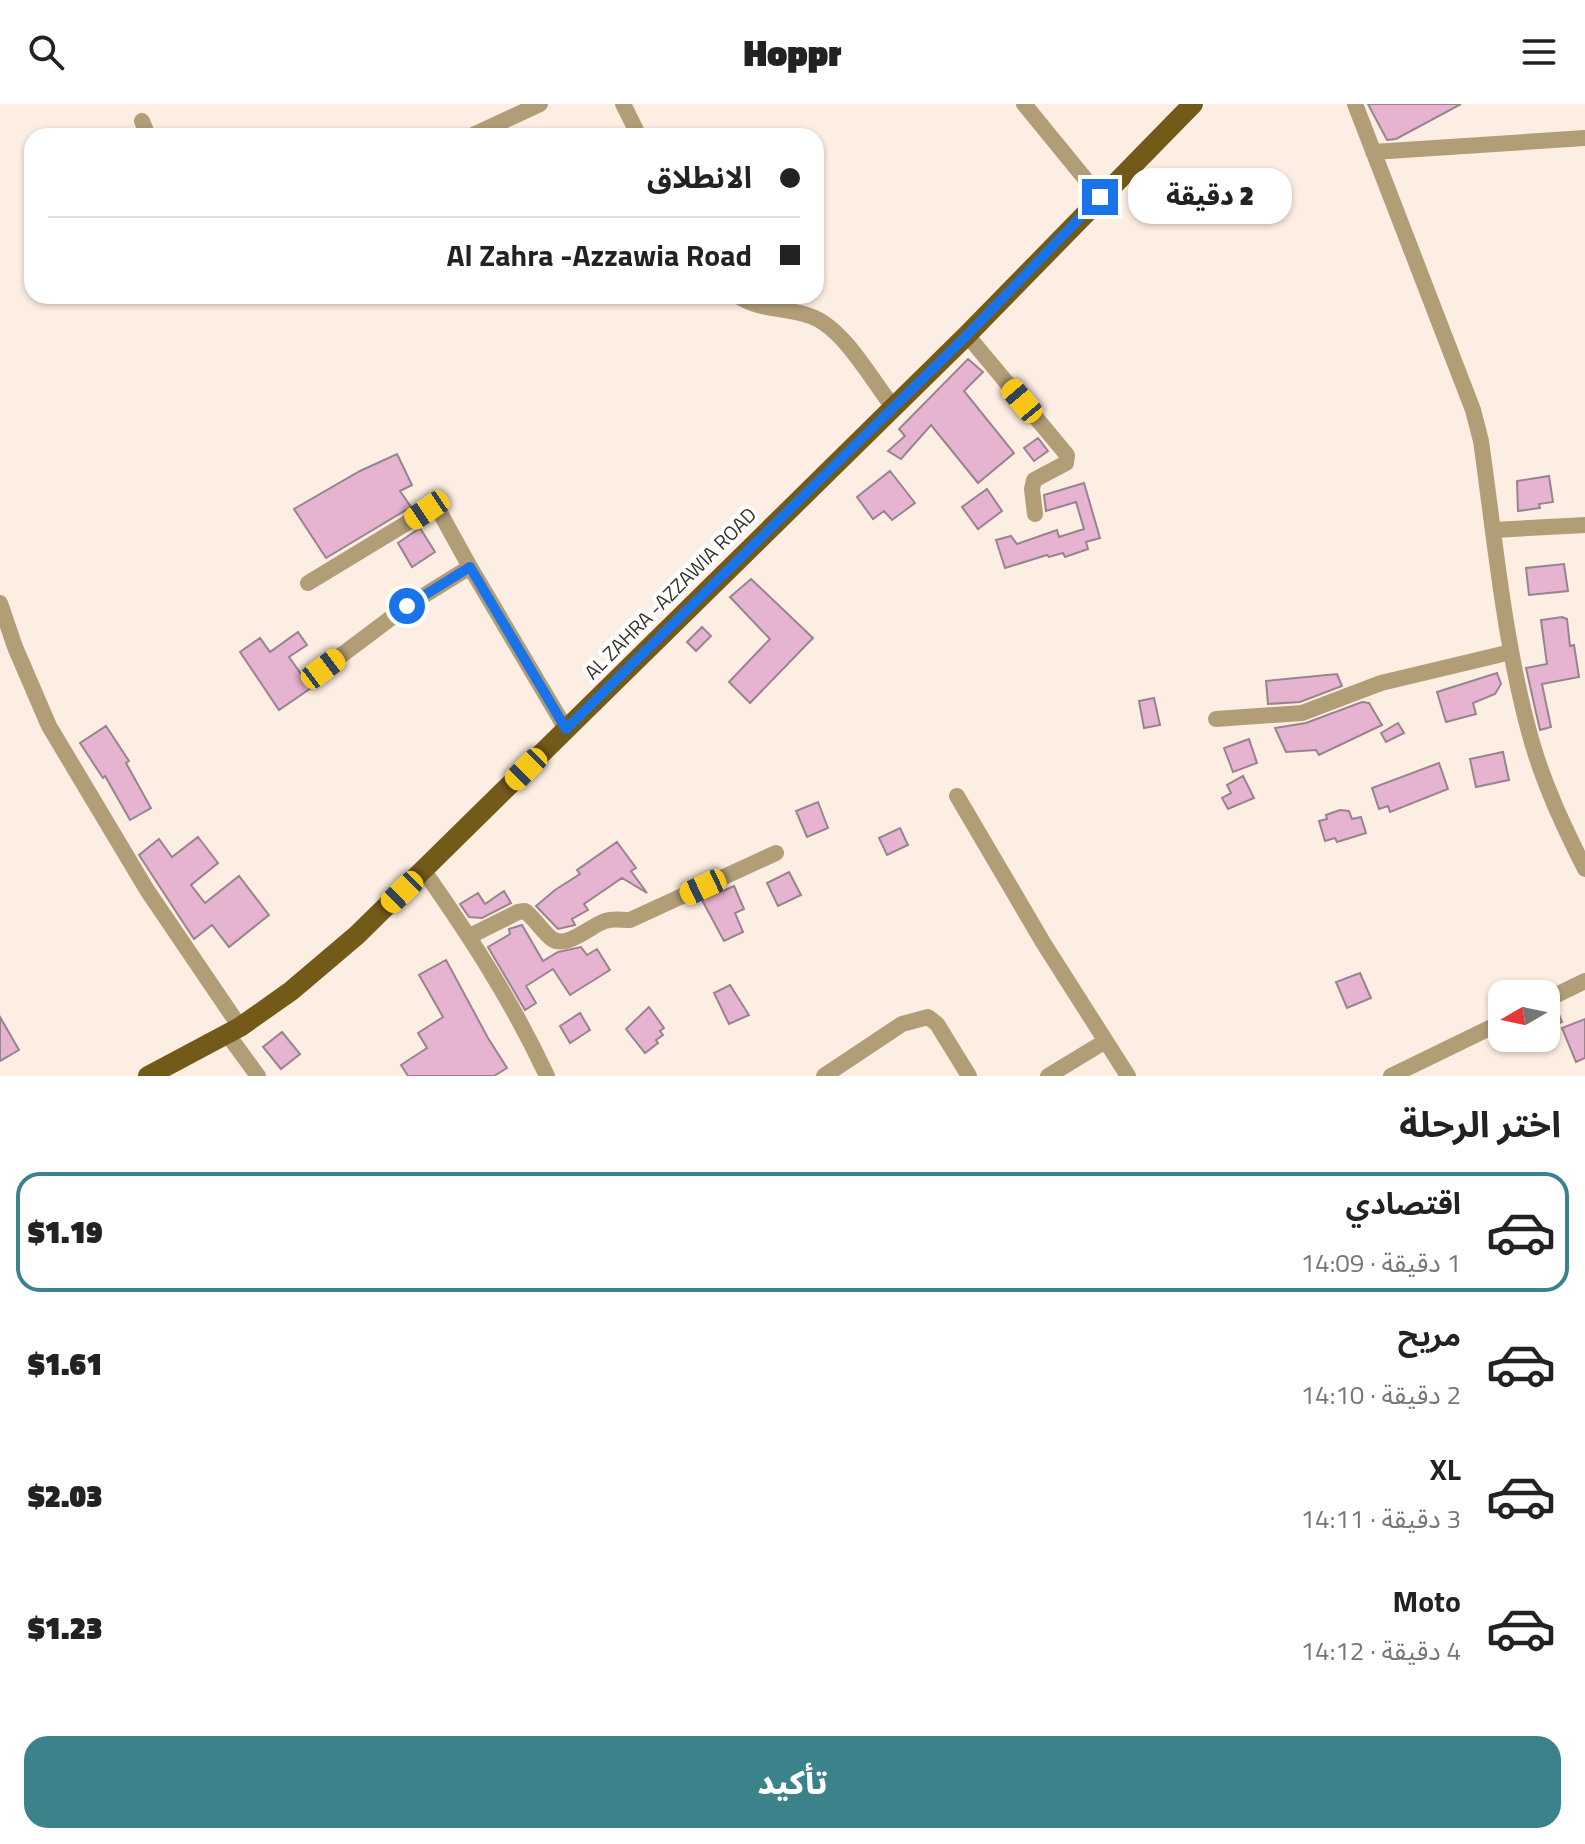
<!DOCTYPE html>
<html lang="ar">
<meta charset="utf-8">
<style>
body{margin:0;font-family:"Titillium Web","Noto Sans Arabic",sans-serif;background:#f6f6f6;color:#222;direction:rtl;height:100vh;display:flex;flex-direction:column;font-size:30px;white-space:nowrap}
*{box-sizing:border-box;margin:0}
p{font-size:26px;color:#767676}
.icon{flex:none;width:44px;height:44px;fill:none;stroke:currentColor;stroke-width:2;stroke-linecap:round;stroke-linejoin:round}
.map{position:relative;height:972px;overflow:hidden;direction:ltr}
.details{display:flex;flex-direction:column;background:#fff;flex:1}
.details>*{flex:none}
.top-card{position:absolute;left:24px;top:24px;width:800px;height:176px;border-radius:24px;box-shadow:0 2px 6px #0004;direction:rtl;display:grid;align-content:center;height:176px;padding:0 24px;background:#fff}
.needle{width:52px;rotate:261deg}
.controls{position:absolute;left:1488px;top:876px;display:grid;gap:16px}
.controls a{display:grid;place-items:center;width:72px;height:72px;border-radius:16px;background:#fff;box-shadow:0 2px 6px #0004;font-size:40px}
.end{position:absolute;width:36px;height:36px;margin:-18px;border:10px solid #1a73e8;background:#fff;box-shadow:0 0 0 4px #fff}
.from{border-radius:50%}
.bubble{position:absolute;height:56px;border-radius:24px;background:#fff;box-shadow:0 2px 6px #0004;font-size:26px;font-weight:800;line-height:56px;text-align:center;direction:rtl}
.car{position:absolute;width:24px;height:48px;margin:-24px -12px;border-radius:10px;box-shadow:0 0 6px 2px #0007;background:linear-gradient(#f5c518 24%,#345 0 40%,#f5c518 0 76%,#345 0 86%,#f5c518 0)}
.top-card b{display:flex;align-items:center;gap:28px;height:76px;font-size:30px}
.top-card b+b{border-top:2px solid #e0e0e0}
.top-card i{width:20px;height:20px;background:#222}
ul{padding:0;list-style:none}
li{display:flex;align-items:center;gap:24px;height:120px;margin:0 16px 12px;padding:0 8px;border:4px solid transparent;border-radius:24px}
li div{flex:1}
li b{display:block;font-size:30px}
li em{font-style:normal;font-weight:800}
li.selected{border-color:#3b828b}
li>.icon{width:72px;height:72px;stroke-width:1.5}
h2{padding:0 24px;font-size:36px;line-height:96px}
.cta{display:flex;gap:16px;margin-top:auto;padding:16px 24px}
.cta a{flex:1;height:92px;border-radius:24px;background:#3b828b;color:#fff;font-size:32px;font-weight:800;line-height:92px;text-align:center}
header{display:flex;justify-content:space-between;align-items:center;height:104px;padding:0 24px;background:#fff;font-size:36px;font-weight:800}
.map>svg:first-child{display:block}
.building{fill:#e6b4d0;stroke:#97848f;stroke-width:2}
.lines{fill:none;stroke-linecap:round;stroke-linejoin:round}
.minor{stroke:#b19e77;stroke-width:16}
.primary{stroke:#745a18;stroke-width:20}
.route{stroke:#1a73e8;stroke-width:10}
.labels{text-anchor:middle;dominant-baseline:central;stroke-width:8;stroke-linejoin:round;paint-order:stroke}
.street-label{font-size:20px;fill:#362f29;stroke:#fff}
</style>
<header><svg class="icon" aria-label="menu" viewBox="0 0 24 24"><path d="M4 6h16M4 12h16M4 18h16"/></svg>Hoppr<svg class="icon" aria-label="search" viewBox="0 0 24 24"><circle cx="10" cy="10" r="6"/><path d="M15 15l6 6"/></svg></header>
<div class="map">
<svg width="1585" height="972" viewBox="0 0 1585 972">
<rect width="100%" height="100%" fill="#fdeee3"/>
<path class="building" d="M1368,0H1461L1396,35L1387,36Z
M968,255L983,268L964,287L1014,349L978,379L931,321L901,355L888,347L905,332L899,325Z
M1038,334L1048,347L1034,357L1024,344Z
M397,350L412,381L400,387L411,403L326,454L294,405L360,367Z
M890,367L915,399L892,416L884,407L873,415L857,393Z
M1549,372L1553,398L1539,400L1540,404L1518,407L1517,377Z
M1084,379L1100,434L1086,438L1088,445L1065,453L1063,449L1049,453L1047,451L1005,464L996,436L1011,432L1017,440L1057,426L1059,433L1084,425L1076,398L1046,407L1044,391Z
M987,385L1002,407L978,425L962,403Z
M420,424L435,448L412,463L398,439Z
M1564,460L1568,487L1529,491L1526,464Z
M751,475L813,534L750,599L729,578L770,535L730,493Z
M1562,513L1567,515L1570,542L1574,541L1579,573L1542,580L1551,623L1540,626L1526,564L1547,560L1541,516Z
M702,523L711,532L696,547L687,538Z
M298,528L307,541L289,553L311,584L279,606L240,548L260,534L270,548Z
M1497,569L1501,580L1495,590L1473,599L1476,610L1446,618L1437,588Z
M1337,570L1342,582L1300,598L1268,600L1266,577Z
M1154,594L1160,621L1144,624L1139,597Z
M1362,598L1369,599L1382,621L1319,651L1316,646L1286,648L1275,624L1306,619Z
M1398,619L1404,629L1386,638L1381,629Z
M106,622L129,657L126,659L151,704L130,716L105,672L103,674L80,639Z
M1249,635L1257,659L1233,668L1224,644Z
M1503,648L1509,676L1476,683L1470,655Z
M1439,659L1448,685L1390,708L1388,702L1379,705L1372,684Z
M1243,672L1254,694L1228,705L1222,694L1231,689L1227,681Z
M818,698L828,724L807,733L796,707Z
M1340,706L1349,707L1352,715L1361,713L1366,729L1337,738L1335,734L1325,737L1319,717L1327,715L1326,711Z
M900,724L908,741L887,751L879,734Z
M198,733L218,759L191,781L205,799L239,772L269,811L229,843L212,821L194,835L139,751L159,735L172,753Z
M617,738L636,764L631,767L647,789L622,774L584,800L588,806L572,815L575,821L558,825L536,802L555,786L580,770L577,766Z
M789,768L801,791L778,802L767,779Z
M734,782L744,805L735,809L743,828L724,837L702,796Z
M504,787L511,799L482,814L469,813L460,800L478,789L485,800Z
M522,821L543,857L558,848L581,843L587,851L597,845L610,866L570,891L553,865L526,882L536,899L525,906L488,843L510,830L509,825Z
M446,856L488,934L507,964L494,972H408L401,961L427,944L418,929L443,913L419,871Z
M1360,869L1371,894L1347,904L1336,878Z
M730,881L749,911L729,920L714,889Z
M649,903L664,924L660,927L663,931L656,936L658,939L645,949L626,925Z
M1556,903L1562,918L1546,925V907Z
M580,909L590,926L570,939L560,922Z
M0,913L19,946L0,957Z
M1585,915V954L1576,958L1562,924Z
M282,928L300,950L281,965L263,943Z"/>
<g class="lines">
<path class="minor" d="M623,0L639,32
M1024,0L1100,93
M1355,0L1473,306L1481,337C1495,436 1504,538 1531,635C1544,681 1564,723 1585,765
M142,17L148,32
M471,32L540,0
M1373,48L1585,34
M738,192C761,207 785,203 810,212C843,223 871,275 893,303
M967,231L1067,351L1066,359L1034,376L1032,385L1035,410
M1494,426L1585,421
M308,479L430,405L439,407L470,463
M0,499L15,543L49,622L147,786L240,923
M323,565L407,502L470,463L566,625
M1216,615L1302,609L1381,579L1511,548
M957,692L1044,840L1128,972
M424,767C471,834 512,897 547,972
M470,832L518,808L525,807C535,815 542,827 552,835C567,845 590,822 605,817C613,814 621,816 630,816L776,749
M1546,896L1585,877
M228,931L258,972
M824,972L902,920L928,913L937,920L969,972
M1048,972L1104,938
M1391,972L1502,918"/>
<path class="primary" d="M148,972L240,923L291,887L357,831L967,231L1193,0"/>
</g>
<g class="lines">
<path class="route" d="M407,502L470,463L566,625L967,231L1100,93"/>
</g>
<g class="labels">
<g class="street-label">
<text transform="translate(670 489) rotate(-45)">AL ZAHRA -AZZAWIA ROAD</text>
</g>
</g>
</svg>
<div class="controls">
<a><svg class="needle" viewBox="-14 -14 28 28"><path d="M0-13l5 13h-10z" fill="#e53935"/><path d="M0 13l5-13h-10z" fill="#767676"/></svg></a>
</div>
<i class="end from" style="left:407px;top:502px"></i>
<i class="end" style="left:1100px;top:93px"></i>
<div class="bubble" style="left:1128px;top:64px;width:164px">2 دقيقة</div>
<i class="car" style="left:1022px;top:297px;rotate:320deg"></i>
<i class="car" style="left:427px;top:406px;rotate:236deg"></i>
<i class="car" style="left:323px;top:565px;rotate:53deg"></i>
<i class="car" style="left:526px;top:665px;rotate:225deg"></i>
<i class="car" style="left:703px;top:783px;rotate:245deg"></i>
<i class="car" style="left:402px;top:788px;rotate:226deg"></i>
<div class="top-card">
<b><i class="from"></i>الانطلاق</b>
<b><i></i>Al Zahra -Azzawia Road</b>
</div>
</div>
<section class="details">
<h2>اختر الرحلة</h2>
<ul>
<li class="selected"><svg class="icon" aria-label="car" viewBox="0 0 24 24"><path d="M5 17H2v-5l4-1 3-4h7l3 4 3 1v5h-3M9 17h6M6 11h13"/><circle cx="7" cy="17" r="2"/><circle cx="17" cy="17" r="2"/></svg><div><b>اقتصادي</b><p>1 دقيقة · 14:09</p></div><em>$1.19</em></li>
<li><svg class="icon" aria-label="car" viewBox="0 0 24 24"><path d="M5 17H2v-5l4-1 3-4h7l3 4 3 1v5h-3M9 17h6M6 11h13"/><circle cx="7" cy="17" r="2"/><circle cx="17" cy="17" r="2"/></svg><div><b>مريح</b><p>2 دقيقة · 14:10</p></div><em>$1.61</em></li>
<li><svg class="icon" aria-label="car" viewBox="0 0 24 24"><path d="M5 17H2v-5l4-1 3-4h7l3 4 3 1v5h-3M9 17h6M6 11h13"/><circle cx="7" cy="17" r="2"/><circle cx="17" cy="17" r="2"/></svg><div><b>XL</b><p>3 دقيقة · 14:11</p></div><em>$2.03</em></li>
<li><svg class="icon" aria-label="car" viewBox="0 0 24 24"><path d="M5 17H2v-5l4-1 3-4h7l3 4 3 1v5h-3M9 17h6M6 11h13"/><circle cx="7" cy="17" r="2"/><circle cx="17" cy="17" r="2"/></svg><div><b>Moto</b><p>4 دقيقة · 14:12</p></div><em>$1.23</em></li>
</ul>
<div class="cta"><a>تأكيد</a></div>
</section>
